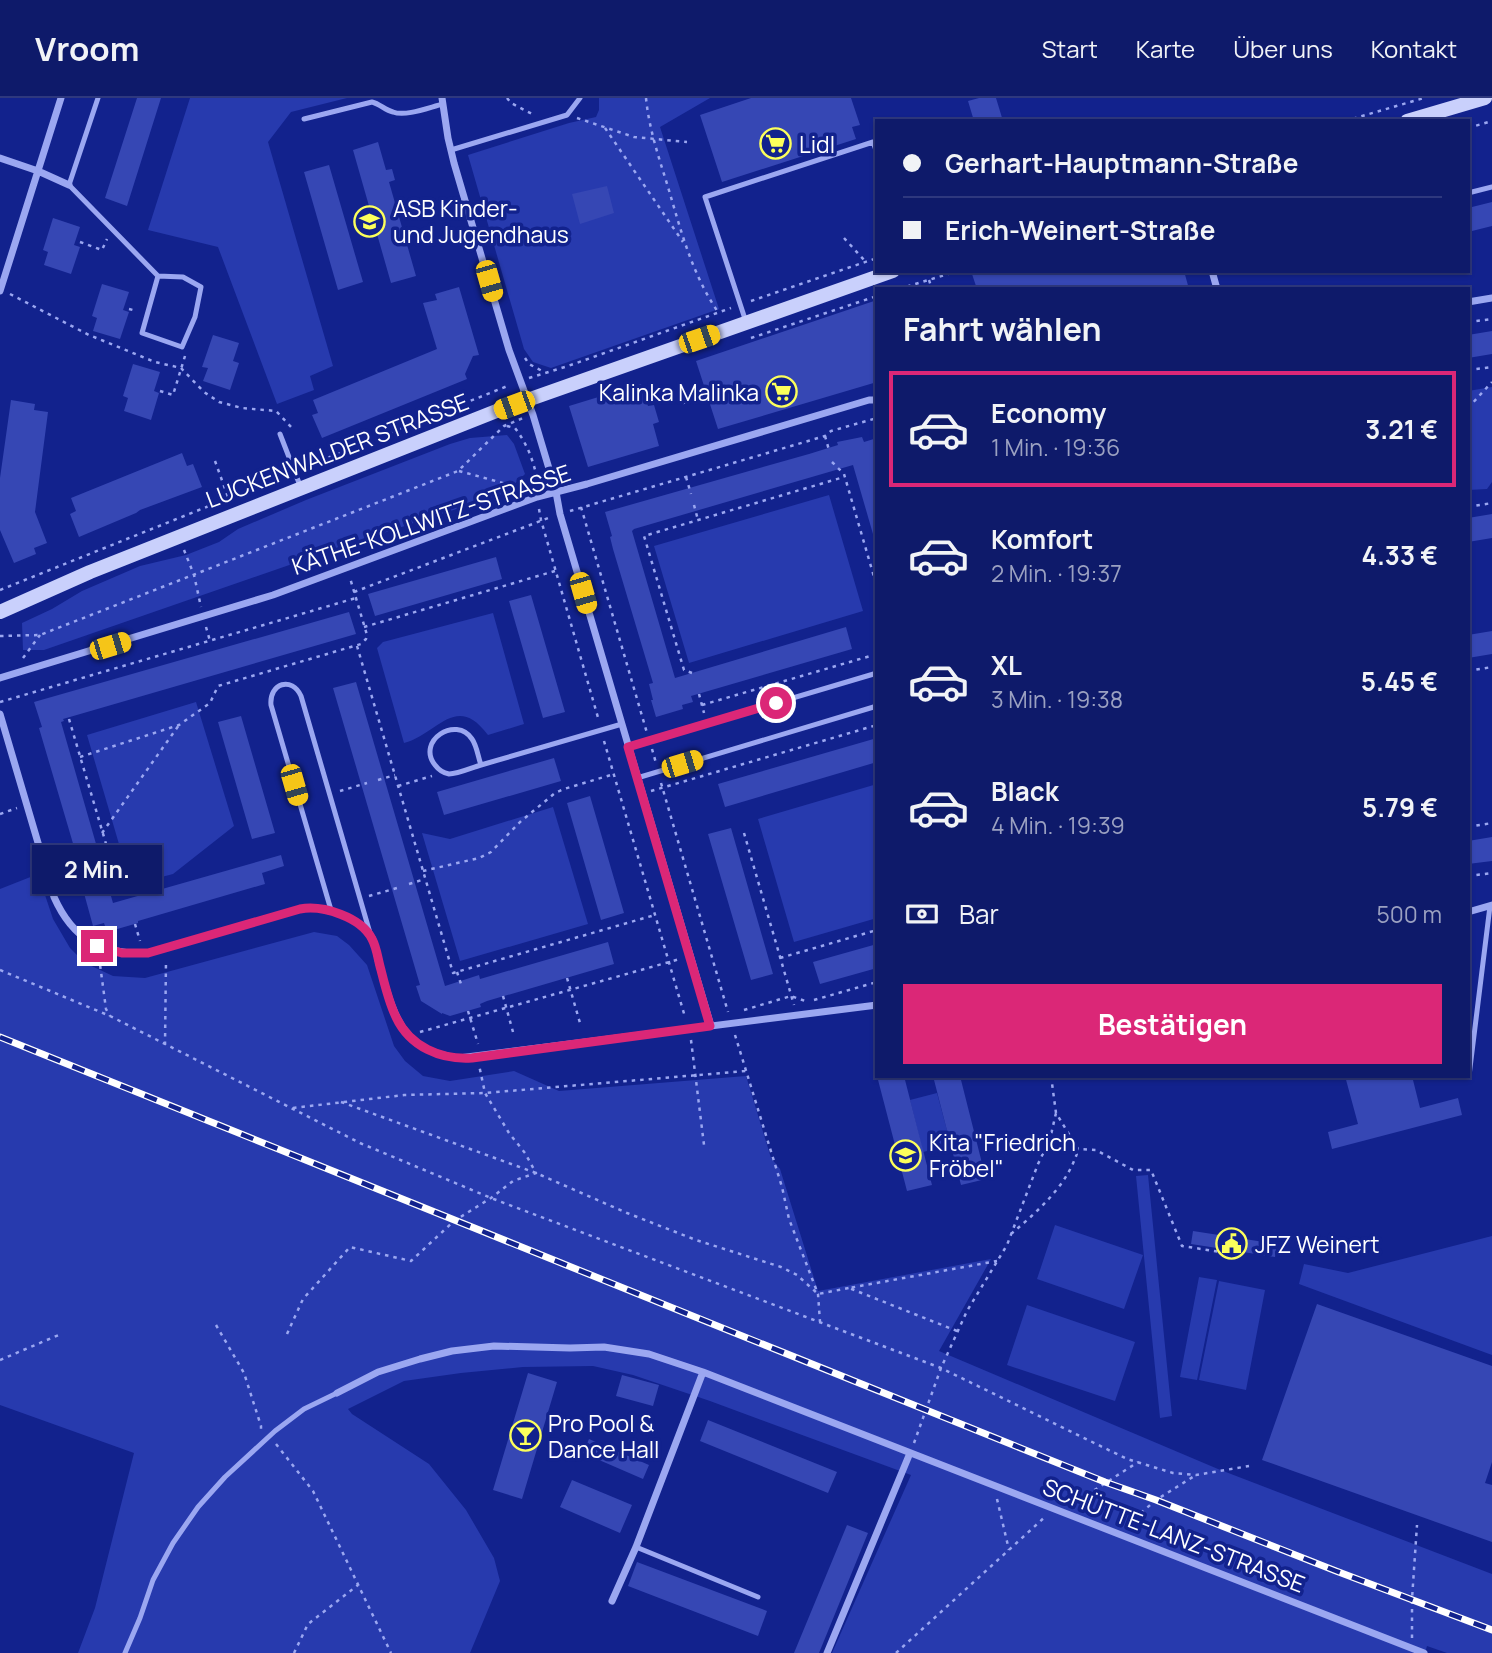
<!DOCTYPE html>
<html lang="de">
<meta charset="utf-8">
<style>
body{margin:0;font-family:Manrope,sans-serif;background:#1c2772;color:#f1f3f6;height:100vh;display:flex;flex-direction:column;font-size:26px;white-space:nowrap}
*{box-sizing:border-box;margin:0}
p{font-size:23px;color:#9ba1c1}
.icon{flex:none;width:38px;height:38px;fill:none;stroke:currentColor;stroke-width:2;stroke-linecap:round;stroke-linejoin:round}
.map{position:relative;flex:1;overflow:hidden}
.panel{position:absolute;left:875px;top:189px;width:595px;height:791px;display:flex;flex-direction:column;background:#0e1a6a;border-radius:0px;box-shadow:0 2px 5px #0004,0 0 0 2px #2e387e}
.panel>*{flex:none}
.top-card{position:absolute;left:875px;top:21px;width:595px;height:154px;border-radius:0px;box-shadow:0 2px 5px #0004,0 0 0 2px #2e387e;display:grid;align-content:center;height:154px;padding:0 28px;background:#0e1a6a}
.end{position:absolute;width:32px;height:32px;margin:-16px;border:9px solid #db2777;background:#fff;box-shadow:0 0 0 4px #fff}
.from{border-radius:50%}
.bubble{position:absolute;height:49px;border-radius:0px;background:#0e1a6a;box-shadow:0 2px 5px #0004,0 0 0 2px #2e387e;font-size:23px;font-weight:700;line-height:49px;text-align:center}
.car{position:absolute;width:21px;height:42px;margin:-21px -10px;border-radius:9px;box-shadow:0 0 5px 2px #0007;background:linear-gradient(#f5c518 24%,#345 0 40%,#f5c518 0 76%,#345 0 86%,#f5c518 0)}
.top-card b{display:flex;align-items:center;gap:24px;height:66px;font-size:26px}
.top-card b+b{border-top:2px solid #2e387e}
.top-card i{width:18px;height:18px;background:#f1f3f6}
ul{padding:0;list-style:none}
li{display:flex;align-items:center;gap:21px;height:116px;margin:0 14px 10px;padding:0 14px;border:4px solid transparent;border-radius:0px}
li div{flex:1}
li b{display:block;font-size:26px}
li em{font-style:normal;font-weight:700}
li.active{border-color:#db2777}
li>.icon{width:63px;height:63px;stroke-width:1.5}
h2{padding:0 28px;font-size:32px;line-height:84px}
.pay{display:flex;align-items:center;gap:18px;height:77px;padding:0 28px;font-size:26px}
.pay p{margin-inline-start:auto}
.cta{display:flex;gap:14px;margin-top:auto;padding:14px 28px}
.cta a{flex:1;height:80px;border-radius:0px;background:#db2777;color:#fff;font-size:28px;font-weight:700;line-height:80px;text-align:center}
header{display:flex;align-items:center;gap:42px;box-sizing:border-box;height:98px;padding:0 35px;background:#0e1a6a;border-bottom:2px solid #2e387e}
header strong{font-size:33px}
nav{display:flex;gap:38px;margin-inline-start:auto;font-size:24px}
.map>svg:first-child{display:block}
.green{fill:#273aae}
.building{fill:#3647b4}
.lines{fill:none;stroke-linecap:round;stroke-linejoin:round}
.path{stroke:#9ba7f1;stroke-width:2.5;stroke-dasharray:3.5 5;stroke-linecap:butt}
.lane{stroke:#9ba7f1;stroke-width:5}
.street{stroke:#9ba7f1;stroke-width:7}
.secondary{stroke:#c9d0fc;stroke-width:14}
.rail-casing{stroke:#fff;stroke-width:7}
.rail{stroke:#12228d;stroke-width:4.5;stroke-dasharray:13;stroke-linecap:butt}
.route{stroke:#db2777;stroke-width:9}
.labels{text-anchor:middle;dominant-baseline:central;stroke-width:7;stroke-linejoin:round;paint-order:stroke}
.poi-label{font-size:23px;fill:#fff;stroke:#12228d;text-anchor:start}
.street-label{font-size:23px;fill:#fff;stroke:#12228d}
</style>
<header>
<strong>Vroom</strong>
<nav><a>Start</a><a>Karte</a><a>Über uns</a><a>Kontakt</a></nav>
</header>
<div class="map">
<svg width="1492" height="1555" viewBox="0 0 1492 1555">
<rect width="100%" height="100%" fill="#12228d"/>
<path class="green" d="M190,0H347L291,14L268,44L333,268L310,278L314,292L277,306L218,149L148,132Z
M599,0H710L660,29L719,211L551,270L533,264L524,251L468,57L569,25L596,19L599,12Z
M1492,289V384L1487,391L1468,392V293Z
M507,337L514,346L525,376L505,395L347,447L44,552H23L22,525L52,511L82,493L140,468L186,457L219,444L238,431L306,402L450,346L470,340Z
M829,397L863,513L689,565L654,448Z
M493,515L524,626L488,637C456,594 438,636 404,645L377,550L383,544Z
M196,604L234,728L173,776L131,787L87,637Z
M877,686V820L794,844L758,721Z
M553,709L588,826L460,863L422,735L450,741Z
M33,778L37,779L40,782L53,821L70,850L85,865L113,878L145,880L314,834L337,838L349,847L367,867L394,948L405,963L423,978L450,983L514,973L559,993L746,978L771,1060L780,1071L818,1193L991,1161L939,1253L1218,1371L1492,1476V1555H1447L1427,1548L1425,1555H832L911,1377L710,1303L633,1277L593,1268L523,1269L461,1275L404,1283L348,1311L352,1316L429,1366L466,1412L494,1460L500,1483L470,1555H78L95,1510L134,1355L0,1307V791Z
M937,995L951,1047L923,1054L910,1002Z
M1148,1077L1172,1318L1160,1320L1136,1078Z
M1055,1127L1143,1157L1124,1211L1037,1181Z
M1492,1138V1257L1299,1186L1304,1166L1348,1175Z
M1199,1179L1217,1182L1197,1282L1180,1279Z
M1219,1183L1265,1192L1246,1292L1199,1282Z
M1027,1207L1135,1244L1115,1303L1007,1267Z"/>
<path class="building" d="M137,0H161L127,108L105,100Z
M751,0H851L860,27L852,29L856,41L722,84L700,17Z
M979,0H996L1003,23H974L968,3Z
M378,44L386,72L392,71L395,82L389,84L416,178L391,185L353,52Z
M329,67L363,184L338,192L304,74Z
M607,88L614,115L580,126L572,96Z
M1492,104V128L1468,134V110Z
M53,120L80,129L74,147L80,149L71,176L44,167L48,154L43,152Z
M971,173H1184L1189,191H977Z
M102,186L129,194L123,212L129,214L120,241L93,233L97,220L92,218Z
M459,189L479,257L473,258L465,276L467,281L322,340L312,317L318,315L313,302L437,251L423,205L437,202L435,196Z
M877,202V284L718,331L696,263Z
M1492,233V256L1468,260V237Z
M213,237L239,245L233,263L239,265L230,292L203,283L208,270L202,269Z
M133,266L160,274L154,293L159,295L151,322L124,313L128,300L123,298Z
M641,286L648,308L654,307L659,324L653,326L659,348L588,369L569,308Z
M11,302L35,306L34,312L48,314L35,414L47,445L34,450L36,456L14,465L0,432V380Z
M862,339L864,344L877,340V353L874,354L877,364V435L873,436L853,367L634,431L632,433L675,580L846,529L852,551L691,598L693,604L682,607L683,611L656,619L651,602H653L649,586L653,585L613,451L610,439L612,438L605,414L809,356L838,347L837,344Z
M182,355L187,368L193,366L202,389L140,412L136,415L79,439L70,416L76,413L71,400Z
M1492,416V440L1468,444V420Z
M496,459L502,481L375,518L368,496Z
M531,497L565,614L543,620L509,503Z
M349,514L356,536L63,621L64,623L61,624L113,805L281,757L284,768L262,775L265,786L138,823V825L107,834L104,825L93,828L79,777L82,776L39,630L42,629L34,604Z
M1492,533V556L1468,560V537Z
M356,584L445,888L479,877L480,881L608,844L614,866L487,903L480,906L481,909L450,918L442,915V916L421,903L416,888L420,887L333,590Z
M241,618L275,735L252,741L218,624Z
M877,640V664L725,709L718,686Z
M554,660L561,683L444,717L437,694Z
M590,698L624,815L601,822L567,705Z
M731,730L773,876L751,882L708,736Z
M1492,739V763L1468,766V743Z
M877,846V870L820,886L813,864Z
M877,978H904L932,1087L907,1093Z
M933,978H960L986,1081L961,1087Z
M1345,978H1412L1420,1010L1458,1000L1462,1017L1332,1051L1328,1034L1358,1026Z
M1193,1133L1277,1146L1275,1159L1191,1146Z
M1317,1206L1492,1268V1364L1485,1385L1492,1387V1444L1262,1362Z
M528,1275L557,1284L522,1401L493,1392Z
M622,1277L659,1287L653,1308L616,1298Z
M708,1322L837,1374L828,1395L700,1343Z
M589,1341L649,1367L643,1381L583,1355Z
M572,1382L632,1407L620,1435L560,1409Z
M847,1427L868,1435L819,1555H794Z
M637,1464L767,1513L758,1538L628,1488Z"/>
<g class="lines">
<path class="path" d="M507,0L511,5L534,17
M646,0C649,31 659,60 668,89C681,133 692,176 718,214
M577,20L634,39L687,44
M1345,23L1424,0
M605,30L683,144
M1468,30L1492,23
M844,140L865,163
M80,144L102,152L107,141
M929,182L932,191
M899,191L958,173
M10,196L89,237L155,264L181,270L204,294L219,304L242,310L276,313L293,331
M751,203L877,160
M129,211L137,213
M1468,224L1492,221
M751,240L877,198
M525,260L529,266L544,274
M1468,272L1492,269
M529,280L568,268L731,210
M160,293L173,297L185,258
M683,305L711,296
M1468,310L1492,284
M507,328L515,330C528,347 535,366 538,387
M825,338L829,352
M215,363L228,399
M832,364L844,376L877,489
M305,369L510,287
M459,373L514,388L538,386
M686,379L691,396
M694,407L698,422
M581,409L647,635
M1468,409L1492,405
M539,411L541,422L599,623
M570,413L825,338L831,333L877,320
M184,452L194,477L201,509
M0,492L286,377
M354,494L551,419
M206,529L210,543
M364,529L555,473
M0,538L40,537L458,373L504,328L523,320
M357,548L453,875L655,817
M23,560L40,537
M1468,573L1492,569
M692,575L684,572L644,438L844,379
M699,596L704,615
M0,604L356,500
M702,607L877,556
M69,621L120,793L125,792L128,802
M604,643L685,919
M652,651L656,665
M80,659L179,627L210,605L218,588L361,546L366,541L367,537L350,480
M378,682L395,677
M661,685L728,914
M398,688L432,678
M340,693L367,685
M651,693L877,627
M0,716L17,710
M1468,729L1492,725
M102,735L179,627
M744,735L794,907
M423,773L479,760L491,754L520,724L555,695L564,691L614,676
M1468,778L1492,775
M409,786L425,781
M369,798L397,790
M135,826L140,843
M99,859L106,911L110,918
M780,860L877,832
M0,872L110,918L360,1045L491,1100L941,1270L1127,1361L1173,1375L1196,1377L1249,1368
M457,874L461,886
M567,880L580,925
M503,898L513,934
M814,902L877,884
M744,912L791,898L808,904
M468,913L478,946
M420,934L680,861
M735,937L782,1089L789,1121L818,1196L820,1224
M691,942L704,1047
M165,947L166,862
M1051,978L1056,1015L1078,1051L1096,1052L1133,1072H1151L1182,1148L1227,1155
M341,1004L536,1075L627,1115L696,1142L781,1169L797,1177L818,1196L849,1190
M293,1010L404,997L485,995L746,973
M1011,1136C1038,1113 1068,1087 1078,1052
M216,1227L244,1275L261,1328V1333
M957,1233L849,1190L997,1163
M287,1236L303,1201L350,1149L411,1163L454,1123L491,1100L513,1083L536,1075L525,1055L509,1035L485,995L479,967
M0,1262L61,1236
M914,1345L941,1270L967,1213L1007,1147L1038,1066L1050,1041L1056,1015
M276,1346L313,1393L391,1555
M997,1401L1009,1452
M1073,1406L1138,1364
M1128,1426L1156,1402L1196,1377
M1412,1540V1501L1417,1427
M294,1555L308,1526L358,1487
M896,1555L1046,1418"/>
<path class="lane" d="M98,0L69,87L158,178L183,179L201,189L195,219L182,249L142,235L158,178
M304,21L372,4C380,6 385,12 393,14C406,19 430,9 443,6
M451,52L567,17L580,0
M1468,95L1492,89
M746,224L705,99L873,44L877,55
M280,336L301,390
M628,649L877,575
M481,667C471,670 458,676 449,676C443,675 438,671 435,667C416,643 456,617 472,641C477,648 478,659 481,667L622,626
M637,680L877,608
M331,812L271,607C269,585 292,578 301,598L370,835
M1469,978L1490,808
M636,1449L758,1499
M125,1555L140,1520L153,1482L173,1445L198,1409L225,1379L275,1333L304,1311L337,1295"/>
<path class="street" d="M442,0L448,40L454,65L509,252L533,317L556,394L560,416L711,928
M0,60L38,73L69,87
M1212,173L1217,191
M0,193L61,0
M1468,204L1492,200
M0,580L273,497L537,399L587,386L869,302H877
M0,616L54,799C73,842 102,857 148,855L300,811C323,807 360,819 372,840C376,847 377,858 379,866C394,916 400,953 459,960L877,907
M1468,814L1492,807
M337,1295L378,1274L420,1261L452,1253L494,1248L570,1250L604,1249L649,1256L703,1274L1424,1555
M612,1503L636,1449L703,1274
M827,1555L910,1355"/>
<path class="secondary" d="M1407,23L1485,0
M0,514L90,474L499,312L893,173"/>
<defs>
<path id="rail" d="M0,939L1105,1384L1156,1402L1336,1473L1492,1532"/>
</defs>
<use href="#rail" class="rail-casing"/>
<use href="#rail" class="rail"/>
</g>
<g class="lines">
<path class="route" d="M97,848L122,855H148L300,811C323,807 361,819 372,841C377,850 378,862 381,872C385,888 389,905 396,919C410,949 441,962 472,960L710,928L628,649L776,605"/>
</g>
<defs>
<symbol id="supermarket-ring" viewBox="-11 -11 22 22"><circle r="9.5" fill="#12228d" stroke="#fcff5b" stroke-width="1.5"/><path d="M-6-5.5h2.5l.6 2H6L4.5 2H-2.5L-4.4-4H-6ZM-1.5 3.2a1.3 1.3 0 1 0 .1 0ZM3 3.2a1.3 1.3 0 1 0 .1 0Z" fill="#fcff5b"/></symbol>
<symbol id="school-ring" viewBox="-11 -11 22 22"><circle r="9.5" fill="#12228d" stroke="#fcff5b" stroke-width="1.5"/><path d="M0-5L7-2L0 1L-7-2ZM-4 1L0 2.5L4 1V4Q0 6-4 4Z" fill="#fcff5b"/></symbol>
<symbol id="civic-ring" viewBox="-11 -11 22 22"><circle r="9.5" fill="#12228d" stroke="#fcff5b" stroke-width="1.5"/><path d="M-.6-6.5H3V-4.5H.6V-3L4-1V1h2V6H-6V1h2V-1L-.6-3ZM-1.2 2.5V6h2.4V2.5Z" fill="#fcff5b"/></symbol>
<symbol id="bar-ring" viewBox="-11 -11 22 22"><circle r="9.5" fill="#12228d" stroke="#fcff5b" stroke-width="1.5"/><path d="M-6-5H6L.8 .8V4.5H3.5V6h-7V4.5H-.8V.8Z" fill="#fcff5b"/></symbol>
</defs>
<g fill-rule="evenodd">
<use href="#supermarket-ring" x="758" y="28" width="35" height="35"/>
<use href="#school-ring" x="352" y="106" width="35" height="35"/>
<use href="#supermarket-ring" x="764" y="276" width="35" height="35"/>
<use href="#school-ring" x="888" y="1040" width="35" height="35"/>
<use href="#civic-ring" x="1214" y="1128" width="35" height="35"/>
<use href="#bar-ring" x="508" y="1320" width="35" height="35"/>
</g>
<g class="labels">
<g class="poi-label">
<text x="799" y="46">Lidl</text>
<text x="393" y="110">ASB Kinder-<tspan x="393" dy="26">und Jugendhaus</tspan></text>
<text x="759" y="294" text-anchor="end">Kalinka Malinka</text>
<text x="929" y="1044">Kita "Friedrich<tspan x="929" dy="26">Fröbel"</tspan></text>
<text x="1255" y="1146">JFZ Weinert</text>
<text x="548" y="1325">Pro Pool &amp;<tspan x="548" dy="26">Dance Hall</tspan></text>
</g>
<g class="street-label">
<text transform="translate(337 352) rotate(-21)">LUCKENWALDER STRASSE</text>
<text transform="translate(431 421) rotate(-19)">KÄTHE-KOLLWITZ-STRASSE</text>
<text transform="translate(1174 1437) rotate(21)">SCHÜTTE-LANZ-STRASSE</text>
</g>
</g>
</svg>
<i class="end from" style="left:776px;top:605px"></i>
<i class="end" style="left:97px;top:848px"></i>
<div class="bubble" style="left:32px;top:747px;width:130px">2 Min.</div>
<i class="car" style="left:489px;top:183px;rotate:164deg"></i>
<i class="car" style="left:699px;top:241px;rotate:71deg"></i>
<i class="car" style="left:514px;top:307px;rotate:250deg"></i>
<i class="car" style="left:583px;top:495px;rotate:164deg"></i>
<i class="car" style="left:110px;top:548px;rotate:73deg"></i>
<i class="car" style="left:682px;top:666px;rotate:73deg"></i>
<i class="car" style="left:294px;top:687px;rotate:164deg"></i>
<div class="top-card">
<b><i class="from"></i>Gerhart-Hauptmann-Straße</b>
<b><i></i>Erich-Weinert-Straße</b>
</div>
<section class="panel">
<h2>Fahrt wählen</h2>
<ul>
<li class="active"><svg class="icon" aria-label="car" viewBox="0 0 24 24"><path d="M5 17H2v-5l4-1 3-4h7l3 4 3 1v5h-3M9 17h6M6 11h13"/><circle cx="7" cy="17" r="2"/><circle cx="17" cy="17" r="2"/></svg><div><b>Economy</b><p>1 Min. · 19:36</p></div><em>3.21 €</em></li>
<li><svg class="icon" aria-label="car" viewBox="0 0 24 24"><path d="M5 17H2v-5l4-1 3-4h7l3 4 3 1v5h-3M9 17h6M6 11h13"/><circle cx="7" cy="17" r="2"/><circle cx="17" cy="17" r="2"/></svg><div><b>Komfort</b><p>2 Min. · 19:37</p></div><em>4.33 €</em></li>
<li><svg class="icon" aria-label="car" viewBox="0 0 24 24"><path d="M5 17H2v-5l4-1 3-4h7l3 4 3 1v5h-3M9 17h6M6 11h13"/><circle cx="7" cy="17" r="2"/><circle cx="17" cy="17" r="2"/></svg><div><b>XL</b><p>3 Min. · 19:38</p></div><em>5.45 €</em></li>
<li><svg class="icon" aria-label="car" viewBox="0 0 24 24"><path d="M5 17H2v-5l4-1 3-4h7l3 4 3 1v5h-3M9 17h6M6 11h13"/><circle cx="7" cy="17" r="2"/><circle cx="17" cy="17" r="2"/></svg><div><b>Black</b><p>4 Min. · 19:39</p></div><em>5.79 €</em></li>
</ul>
<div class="pay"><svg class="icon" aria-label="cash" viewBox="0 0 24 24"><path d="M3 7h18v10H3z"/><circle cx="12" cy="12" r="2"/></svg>Bar<p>500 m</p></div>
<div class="cta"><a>Bestätigen</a></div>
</section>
</div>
